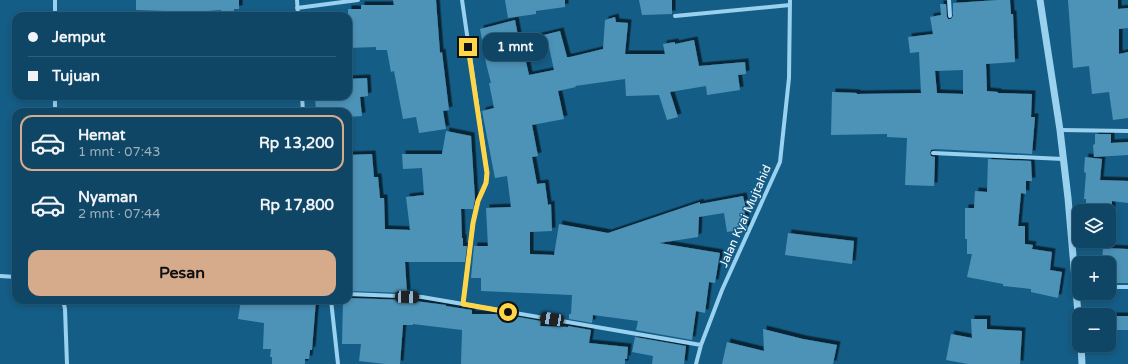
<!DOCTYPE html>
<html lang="id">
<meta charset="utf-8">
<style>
body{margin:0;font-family:"Varela Round",sans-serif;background:#184d6b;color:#f1f3f6;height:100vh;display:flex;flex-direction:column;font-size:15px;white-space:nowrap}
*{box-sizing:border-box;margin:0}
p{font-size:13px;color:#9bb1bf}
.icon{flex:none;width:22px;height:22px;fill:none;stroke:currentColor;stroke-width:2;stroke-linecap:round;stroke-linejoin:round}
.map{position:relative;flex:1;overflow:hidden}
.drawer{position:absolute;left:12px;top:108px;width:340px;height:196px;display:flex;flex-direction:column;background:#0f4665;border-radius:12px;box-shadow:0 2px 6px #0003,0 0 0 1px #2f5e79}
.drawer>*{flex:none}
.hud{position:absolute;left:12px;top:12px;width:340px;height:88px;border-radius:12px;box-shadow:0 2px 6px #0003,0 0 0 1px #2f5e79;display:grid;align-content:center;height:88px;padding:0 16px;background:#0f4665}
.tools{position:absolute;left:1072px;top:204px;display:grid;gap:8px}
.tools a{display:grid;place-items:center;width:44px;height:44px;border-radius:8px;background:#0f4665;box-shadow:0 2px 6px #0003,0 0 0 1px #2f5e79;font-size:20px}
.end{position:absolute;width:18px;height:18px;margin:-9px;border:5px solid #ffd54a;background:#111;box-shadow:0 0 0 2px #111}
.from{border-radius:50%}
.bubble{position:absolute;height:28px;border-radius:12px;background:#0f4665;box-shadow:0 2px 6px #0003,0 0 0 1px #2f5e79;font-size:13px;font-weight:700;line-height:28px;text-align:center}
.car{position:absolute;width:12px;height:24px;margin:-12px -6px;border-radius:5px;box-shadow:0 0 3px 1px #0007;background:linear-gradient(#222 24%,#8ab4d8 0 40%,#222 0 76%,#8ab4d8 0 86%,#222 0)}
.hud b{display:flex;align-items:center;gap:14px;height:38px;font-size:15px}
.hud b+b{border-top:1px solid #2f5e79}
.hud i{width:10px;height:10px;background:#f1f3f6}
ul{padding:7px 0 0;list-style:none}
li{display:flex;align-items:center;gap:12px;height:56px;margin:0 8px 6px;padding:0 8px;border:2px solid transparent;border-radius:12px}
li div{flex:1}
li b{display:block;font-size:15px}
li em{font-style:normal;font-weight:700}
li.current{border-color:#d6ab8b}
li>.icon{width:36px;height:36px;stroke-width:1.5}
.cta{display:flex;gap:8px;margin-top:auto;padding:8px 16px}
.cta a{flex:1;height:46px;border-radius:12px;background:#d6ab8b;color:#111;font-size:16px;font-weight:700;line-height:46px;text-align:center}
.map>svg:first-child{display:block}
.building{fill:#4e93b8;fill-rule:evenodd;filter:url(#shadow)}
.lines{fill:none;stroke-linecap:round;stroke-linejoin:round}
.minor{stroke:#99d1ef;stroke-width:4}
.tertiary{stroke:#99d1ef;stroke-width:7}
.route{stroke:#ffd54a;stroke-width:5}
.labels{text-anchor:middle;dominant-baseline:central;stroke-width:3;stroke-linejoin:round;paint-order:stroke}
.street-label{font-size:12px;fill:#fff;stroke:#145d87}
</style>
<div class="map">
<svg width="1128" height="364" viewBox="0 0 1128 364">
<defs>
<filter id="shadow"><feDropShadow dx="3.5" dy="-3.5" stdDeviation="0" flood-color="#0009"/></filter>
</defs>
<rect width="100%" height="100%" fill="#145d87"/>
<path class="building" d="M136,0H239V9H234V11H221V10L195,12L136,10Z
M393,0H436L440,53L442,52L449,110L443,111L446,129L419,133L416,117L403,119L394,71L391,72L387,50H376V47L348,48V9H361V5H394Z
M505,0H565V7L536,11V14L508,18Z
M639,0H672V14L642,15Z
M998,0H1010L1011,14H1013L1015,62L986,64L987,91L998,92V93L1032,94L1031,117H1035L1032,154L935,149L931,150L930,153L931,156L935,157L934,186L905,185L907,138L887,137V134L831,135L832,92L857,93V94L921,93L919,52L910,53L908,37L933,34L930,17L941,15L940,4H946L947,17L948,19H951L953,16V3ZM963,70V94L937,93L935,71Z
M1068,0H1118V9L1128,8V28L1119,29V54L1128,52V118L1113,120L1109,92L1092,94L1089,66L1073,68Z
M615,17L616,22L628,23L625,54H665L663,44L675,42V44L694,40L699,66L745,62L746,74L738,75L740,90L707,95L706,86L670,92L678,117L667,120L659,95L626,96L625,79L575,86L576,87L558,91L564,119L532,125L538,156L532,157L537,184L545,183L548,205L551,204L552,231L530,232V254L554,255L559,224L608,233L700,202V204L743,196L746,209H744L747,227L746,229L727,232L724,213L699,217L698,237L659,243L720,253L715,283L709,282L705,313L696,311L692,340L636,330L638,321L593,315L592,323L569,319V314H571L572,295L481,291V278H471L474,246H488L486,208L511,207L507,176L495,178L482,111L494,108L489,83H491L486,63L480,29L515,20L519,41L560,31L567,57H570L603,49L605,20ZM549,47L554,70L529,75L524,53Z
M367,78L368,96L360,97L362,116L348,117V112H316L315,96H348V79Z
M446,131L471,136L475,199L473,209H461L462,238H463V246H467L465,262H405L407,293L349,291L348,155L372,154L374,177H378L380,198H384L385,229L410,230L406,197L424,195L422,168L403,169L402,154H442Z
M1095,134H1111V143L1128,142V155L1094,157L1093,145L1095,144Z
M1085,157L1102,159L1100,180L1128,181V203L1112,201V211H1086V199H1084L1086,173L1084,172Z
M988,159L1031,161L1032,181H1026V194L1021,193L1018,226H1025V244L1033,245L1032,249L1052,252L1050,270L1062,272L1058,298L1031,292V289L1003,286V284L967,277L972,254H967V239H965V208H974L975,191L987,192Z
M788,233L854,241L852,264L785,255Z
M1103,248L1128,249V283H1109V262H1102Z
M349,298L407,300L446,305V306L472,310V314H502L541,321L540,326L568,327V326L591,330L589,343L628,347L627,359H625V364H461L462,330L413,324V325H403L400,364H385L359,361L361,344H342L343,300H349Z
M241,300H316L312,350H310L309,359H305V364H272V357H270L271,349H263L264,323L238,319Z
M1109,316H1128V330H1109Z
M971,319H987V329L1022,331L1020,364H968L946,360L951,334L972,338Z
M763,329L803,339L837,345L833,364H722L727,342L764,351Z
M635,337L686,346L684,364H652L653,356L632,352Z"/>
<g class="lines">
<path class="minor" d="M55,0V16
M297,0L298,16
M462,0L487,173L486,183L478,201L473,223L463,304
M949,0L950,16
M297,8L358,0
M675,16L790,5
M55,96V112
M302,96L303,112
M1060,130L1128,131
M933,153L1063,159
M0,276L16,277
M1109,287H1128
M348,294L422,297L701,345
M63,300L65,309L67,364
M331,300L338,364
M696,364L701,345L722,290L780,162L789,78L790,0"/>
<path class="tertiary" d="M1040,0L1060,130L1068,198L1079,325
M1081,345L1082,364"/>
</g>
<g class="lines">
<path class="route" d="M468,47L487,173L486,183L478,201L473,223L463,304L508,312"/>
</g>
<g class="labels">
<g class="street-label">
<text transform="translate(745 216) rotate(-66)">Jalan Kyai Mujtahid</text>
</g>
</g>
</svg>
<div class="tools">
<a><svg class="icon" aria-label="layers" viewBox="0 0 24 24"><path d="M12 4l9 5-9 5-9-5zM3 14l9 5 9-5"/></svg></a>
<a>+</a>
<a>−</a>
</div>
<i class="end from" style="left:508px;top:312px"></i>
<i class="end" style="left:468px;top:47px"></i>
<div class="bubble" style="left:482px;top:33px;width:66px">1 mnt</div>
<i class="car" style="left:407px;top:297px;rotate:92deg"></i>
<i class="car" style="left:552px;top:319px;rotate:280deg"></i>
<div class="hud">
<b><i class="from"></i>Jemput</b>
<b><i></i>Tujuan</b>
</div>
<section class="drawer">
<ul>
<li class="current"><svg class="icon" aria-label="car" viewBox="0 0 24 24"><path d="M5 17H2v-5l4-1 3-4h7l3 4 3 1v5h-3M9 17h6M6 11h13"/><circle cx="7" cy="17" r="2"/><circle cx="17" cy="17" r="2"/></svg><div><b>Hemat</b><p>1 mnt · 07:43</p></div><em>Rp 13,200</em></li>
<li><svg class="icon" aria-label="car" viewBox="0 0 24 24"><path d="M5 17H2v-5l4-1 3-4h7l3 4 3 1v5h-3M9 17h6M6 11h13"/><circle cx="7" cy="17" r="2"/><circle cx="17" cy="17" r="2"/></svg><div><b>Nyaman</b><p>2 mnt · 07:44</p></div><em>Rp 17,800</em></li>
</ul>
<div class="cta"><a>Pesan</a></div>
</section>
</div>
